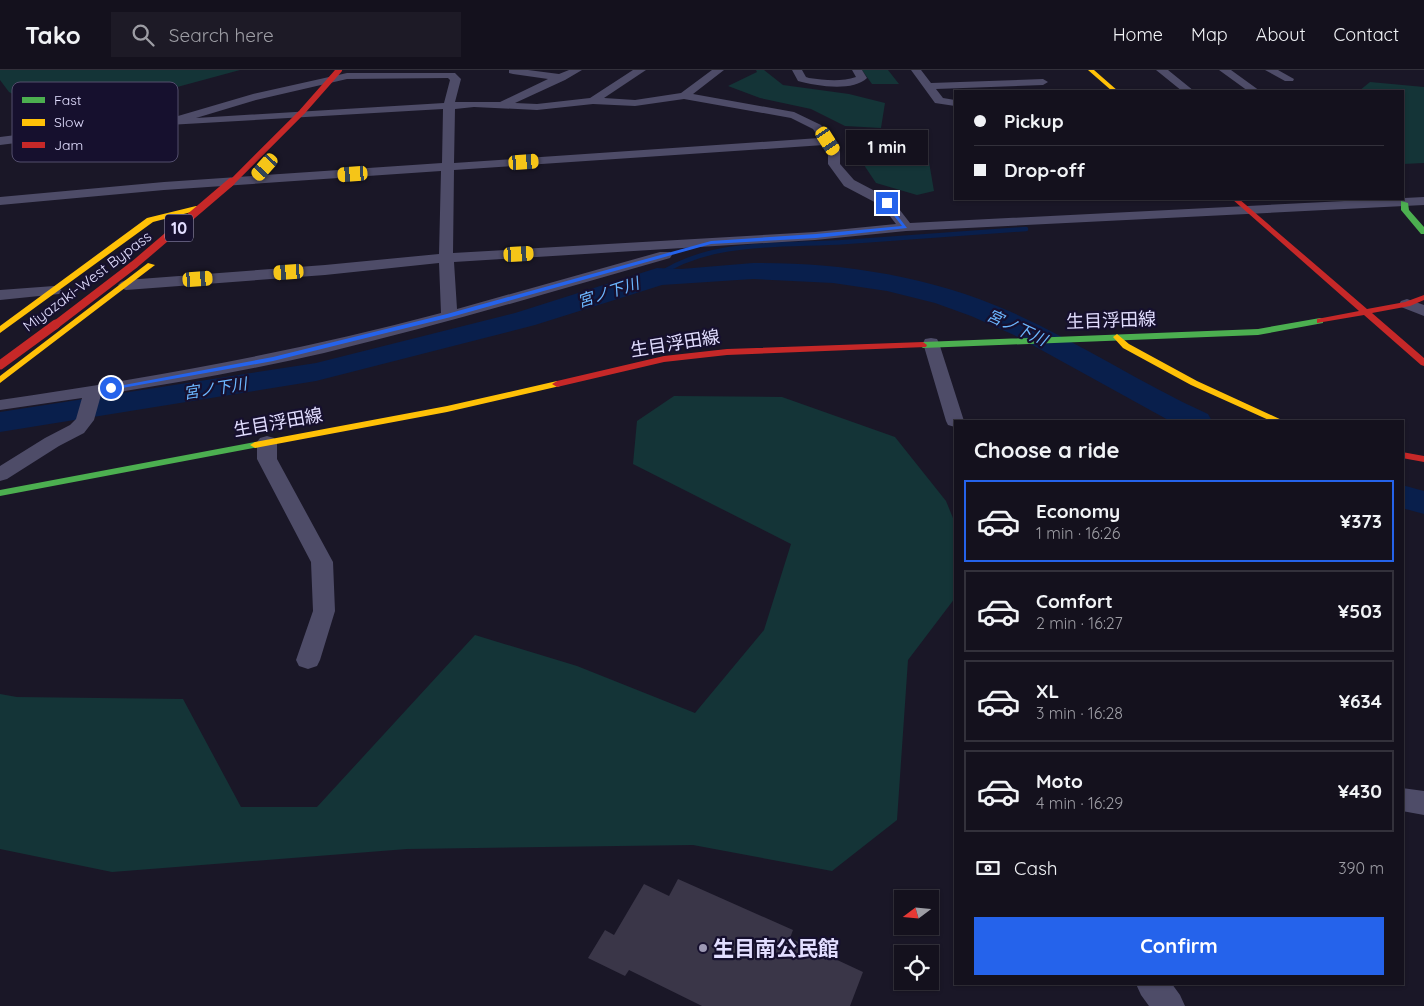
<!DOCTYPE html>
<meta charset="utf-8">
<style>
body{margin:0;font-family:Quicksand,"Noto Sans JP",sans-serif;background:#1d1a26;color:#f1f3f6;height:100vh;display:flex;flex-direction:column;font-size:19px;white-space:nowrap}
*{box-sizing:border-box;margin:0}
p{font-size:16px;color:#9d9da4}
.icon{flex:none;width:28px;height:28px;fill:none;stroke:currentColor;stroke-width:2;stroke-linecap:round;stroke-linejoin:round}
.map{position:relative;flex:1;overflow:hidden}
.drawer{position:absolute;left:954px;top:350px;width:450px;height:565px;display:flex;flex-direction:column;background:#14111d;border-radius:0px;box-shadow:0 1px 4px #0004,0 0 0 1px #33313b}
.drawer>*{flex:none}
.guide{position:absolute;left:954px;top:20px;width:450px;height:110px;border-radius:0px;box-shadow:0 1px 4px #0004,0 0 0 1px #33313b;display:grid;align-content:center;height:110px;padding:0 20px;background:#14111d}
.needle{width:32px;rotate:254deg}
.buttons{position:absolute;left:894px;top:820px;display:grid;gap:10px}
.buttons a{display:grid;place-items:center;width:45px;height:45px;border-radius:0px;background:#14111d;box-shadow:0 1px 4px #0004,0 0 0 1px #33313b;font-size:25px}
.end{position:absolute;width:22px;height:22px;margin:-11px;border:6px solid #2563eb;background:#fff;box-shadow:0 0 0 2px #fff}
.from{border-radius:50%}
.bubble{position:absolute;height:35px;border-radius:0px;background:#14111d;box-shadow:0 1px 4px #0004,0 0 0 1px #33313b;font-size:16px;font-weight:700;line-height:35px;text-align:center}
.car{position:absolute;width:15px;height:30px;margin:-15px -8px;border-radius:6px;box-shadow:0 0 4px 1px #0007;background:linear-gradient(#f5c518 24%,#345 0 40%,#f5c518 0 76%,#345 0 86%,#f5c518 0)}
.guide b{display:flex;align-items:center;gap:18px;height:48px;font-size:19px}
.guide b+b{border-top:1px solid #33313b}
.guide i{width:12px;height:12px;background:#f1f3f6}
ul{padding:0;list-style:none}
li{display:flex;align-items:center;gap:15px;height:82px;margin:0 10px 8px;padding:0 10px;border:2px solid #33313b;border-radius:0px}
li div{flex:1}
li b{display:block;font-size:19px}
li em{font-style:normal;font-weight:700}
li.selected{border-color:#2563eb}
li>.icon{width:45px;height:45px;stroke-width:1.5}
h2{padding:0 20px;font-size:22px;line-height:60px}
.pay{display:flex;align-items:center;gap:12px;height:55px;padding:0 20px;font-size:19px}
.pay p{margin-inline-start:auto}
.button{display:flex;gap:10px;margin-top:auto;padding:10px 20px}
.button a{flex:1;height:58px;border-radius:0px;background:#2563eb;color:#fff;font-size:20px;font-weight:700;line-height:58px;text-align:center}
header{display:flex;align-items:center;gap:30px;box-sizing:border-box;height:70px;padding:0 25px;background:#14111d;border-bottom:1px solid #33313b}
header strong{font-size:24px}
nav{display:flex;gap:28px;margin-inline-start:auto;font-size:18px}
.search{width:350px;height:45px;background:#1d1a26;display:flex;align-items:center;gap:12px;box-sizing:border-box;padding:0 18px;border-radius:0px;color:#9d9da4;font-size:19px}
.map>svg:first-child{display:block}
.green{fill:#143437}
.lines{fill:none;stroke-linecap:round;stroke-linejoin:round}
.stream{stroke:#091f4c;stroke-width:4.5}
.river{fill:#091f4c;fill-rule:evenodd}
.building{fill:#3a3648}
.street{fill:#4e4c68;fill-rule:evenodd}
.fast{fill:#4caf50;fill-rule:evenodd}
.slow{fill:#ffc107;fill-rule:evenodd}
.jam{fill:#c62828;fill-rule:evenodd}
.jam-bridge-far2{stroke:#c62828;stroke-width:6}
.jam-bridge-far1{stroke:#c62828;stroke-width:8}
.jam-bridge{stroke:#c62828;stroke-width:9}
.route{fill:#2563eb}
.poi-dot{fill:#9c98b3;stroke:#16102e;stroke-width:2}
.labels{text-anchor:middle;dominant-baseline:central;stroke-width:4.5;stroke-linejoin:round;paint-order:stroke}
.far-street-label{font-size:15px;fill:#e2deff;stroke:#16102e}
.shield{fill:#16102e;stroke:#a5a0c0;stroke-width:1}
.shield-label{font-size:16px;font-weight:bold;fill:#e2deff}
.far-water-label{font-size:16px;font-style:italic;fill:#6cb7ff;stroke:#16102e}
.street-label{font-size:18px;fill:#e2deff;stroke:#16102e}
.near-poi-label{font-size:21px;font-weight:bold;fill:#e2deff;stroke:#16102e;text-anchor:start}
.key{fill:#16102e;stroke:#534e6d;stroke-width:1}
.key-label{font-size:14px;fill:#e2deff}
</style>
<header>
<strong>Tako</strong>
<div class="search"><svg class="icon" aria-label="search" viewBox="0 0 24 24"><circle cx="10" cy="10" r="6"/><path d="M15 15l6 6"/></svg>Search here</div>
<nav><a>Home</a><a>Map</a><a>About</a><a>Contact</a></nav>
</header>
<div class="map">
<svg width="1424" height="936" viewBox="0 0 1424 936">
<rect width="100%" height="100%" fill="#1a1727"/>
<path class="green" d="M0,0H240L144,26L48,42L9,22L0,10Z
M756,0H764L783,15L849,24L885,33L881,58L845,56L811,39L760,28L728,16L757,2Z
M862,0H888L899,14H872Z
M1370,12L1424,17V93L1403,94L1402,21H1359Z
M897,84L929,92L934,121L917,125L876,113L860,89Z
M674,326L782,327L895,367L946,431L955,453V528L908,590L897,750L832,801L693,775L407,779L112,802L0,779V624L17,627L183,629L241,737H317L475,565L577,596L695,643L764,560L791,474L633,394L637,351Z"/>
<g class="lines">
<path class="stream" d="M657,206C710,169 783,176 845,172C905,168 965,163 1026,159"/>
<path class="river" d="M753,193C839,192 930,206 1009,241C1077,271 1140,313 1208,344L1212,351H1170L1014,265L971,246L935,233L887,221L833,213L753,209L662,215L535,255L316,311L0,362V342L316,293L515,243L657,198L681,199Z
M1402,415L1424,421V444L1402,438Z"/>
</g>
<path class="building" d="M678,809L793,860L790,868L863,902L850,936H702L629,900L625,906L588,888L605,860L614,865L644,814L669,826Z"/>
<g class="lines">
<path class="street" d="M509,0H528L559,4L569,0H582L565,10L515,33L537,34L590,28L633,0H646L604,28L635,30L681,23L712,0H724L693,24L794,42L821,55L840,81V94L854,110L892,130L910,153L1424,127V135L906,161L815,170L454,192L457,239L660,182H670L672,185L670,188C555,221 440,255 324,283C250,300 176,313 101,325L94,350L84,363L59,376L7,409L0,411V396L45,368L70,355L76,349L82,328L0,340V330C149,308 296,282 441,243L439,193L325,205L126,220L121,218L118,215L121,212L126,210L325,195L439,184L441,101L164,120L0,135V127L164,112L442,93L443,39L168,55L101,71L63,75L24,72L0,75V67L24,64L63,67L101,63L178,46L253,24L347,3H455L461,9L455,32H500L548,9L513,4L509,3ZM448,8L450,10L444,33L196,48L256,30L347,9ZM684,29L791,48L813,59L819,68L454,93L455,39L474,37L537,40L593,34L635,36ZM824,75L828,81V94L844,116L882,136L896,154L815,162L453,183L454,100Z
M792,0H802L806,7L809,8C824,10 841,12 856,7L852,0H862L867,8C853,22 816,16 798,11Z
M911,0H921L931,13L1043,9L1048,12L1043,15L936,19L943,28L955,30V36L935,33Z
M1156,0H1168L1194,21H1182Z
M1219,0H1231L1260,21H1248Z
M1265,0H1278L1294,9L1293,11H1285Z
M54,216L59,218L62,221L59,224L0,230V220Z
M1407,229L1424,235V246L1401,237L1399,234L1401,231Z
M931,268L937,269L939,273L964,351H955V357L948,355L946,351L923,273L925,269Z
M267,366L274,368L277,372V389L333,492L335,541L320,590L317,596L308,599L299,596L296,590L313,541L311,492L257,389V372L260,368Z
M1402,718L1424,721V745L1402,741Z
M1136,914H1172L1180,925L1185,936H1149L1141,925Z"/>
<path class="fast" d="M1401,131L1408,133L1409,140L1424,157V164H1421L1401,140Z
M1320,248L1323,249V253L1258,265L923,278L919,275L923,272L1258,259Z
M255,372L259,373L260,375L259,377L0,426V420Z"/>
<path class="slow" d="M1088,0H1094L1118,21H1112Z
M196,136H199V140L153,152L0,263V256L147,148Z
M148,193L155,195L0,313V306Z
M1117,264L1129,274L1197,311L1284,351H1271L1191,315L1123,278L1113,267Z
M557,311L560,312V316L447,342L255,378L250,375L255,372L447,336Z"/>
<path class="jam" d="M1232,129H1239L1367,239L1405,232L1424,225V230L1410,236L1372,243L1424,288V296L1421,295L1364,245L1317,253V249L1359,241Z
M923,272L927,275L926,277L727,285L664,292L557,317L552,314L557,311L664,286L727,279Z
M1402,382L1424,386V392L1402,388Z"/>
<path class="jam-bridge-far2" d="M230,114L302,42L339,0"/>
<path class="jam-bridge-far1" d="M54,256L135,194L231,112"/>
<path class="jam-bridge" d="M0,295L56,254"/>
</g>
<path class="route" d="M887,132L907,158L816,168L711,174L451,247L382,264L273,291L111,320L108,318L273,287L382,260L447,244L711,171L816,164L902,156L884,133Z"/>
<circle class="poi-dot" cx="703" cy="878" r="5"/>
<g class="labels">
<g class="far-street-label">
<text transform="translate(87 211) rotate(-37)">Miyazaki-West Bypass</text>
</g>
<rect class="shield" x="165" y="144.5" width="28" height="27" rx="4"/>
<g class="shield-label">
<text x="179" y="158">10</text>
</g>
<g class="far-water-label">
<text transform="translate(608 222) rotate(-18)">宮ノ下川</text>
<text transform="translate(1017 257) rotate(25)">宮ノ下川</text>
<text transform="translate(215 318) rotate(-9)">宮ノ下川</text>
</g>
<g class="street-label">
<text transform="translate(1111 250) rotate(-2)">生目浮田線</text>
<text transform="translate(675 273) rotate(-9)">生目浮田線</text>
<text transform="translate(278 352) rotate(-10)">生目浮田線</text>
</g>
<g class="near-poi-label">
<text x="713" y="878">生目南公民館</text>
</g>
</g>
<rect x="12" y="12" width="166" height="80" rx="8" class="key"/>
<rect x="22" y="27" width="23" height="6" fill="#4caf50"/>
<rect x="22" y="49" width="23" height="7" fill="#ffc107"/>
<rect x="22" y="72" width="23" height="6" fill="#c62828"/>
<g class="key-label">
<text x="54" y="35">Fast</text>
<text x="54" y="57">Slow</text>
<text x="54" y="80">Jam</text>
</g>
</svg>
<div class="buttons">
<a><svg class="needle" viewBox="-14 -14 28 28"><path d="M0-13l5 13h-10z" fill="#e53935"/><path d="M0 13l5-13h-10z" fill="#9d9da4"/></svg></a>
<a><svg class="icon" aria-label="locate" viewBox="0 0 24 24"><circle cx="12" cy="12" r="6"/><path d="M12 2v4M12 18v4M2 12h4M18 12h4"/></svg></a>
</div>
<i class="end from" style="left:111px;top:318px"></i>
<i class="end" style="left:887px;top:133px"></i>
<div class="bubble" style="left:846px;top:60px;width:82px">1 min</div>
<i class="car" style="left:828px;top:71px;rotate:147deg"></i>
<i class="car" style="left:524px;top:92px;rotate:86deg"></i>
<i class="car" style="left:265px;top:97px;rotate:222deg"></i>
<i class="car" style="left:353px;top:104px;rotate:266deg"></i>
<i class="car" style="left:519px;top:184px;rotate:87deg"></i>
<i class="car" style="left:289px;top:202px;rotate:266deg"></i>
<i class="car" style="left:198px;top:209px;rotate:86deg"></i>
<div class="guide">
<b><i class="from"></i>Pickup</b>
<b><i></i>Drop-off</b>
</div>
<section class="drawer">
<h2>Choose a ride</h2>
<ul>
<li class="selected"><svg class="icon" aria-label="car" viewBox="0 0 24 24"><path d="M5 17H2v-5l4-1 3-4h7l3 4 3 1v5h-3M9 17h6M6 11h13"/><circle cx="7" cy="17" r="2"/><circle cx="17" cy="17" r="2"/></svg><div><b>Economy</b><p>1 min · 16:26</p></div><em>¥373</em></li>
<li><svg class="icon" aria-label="car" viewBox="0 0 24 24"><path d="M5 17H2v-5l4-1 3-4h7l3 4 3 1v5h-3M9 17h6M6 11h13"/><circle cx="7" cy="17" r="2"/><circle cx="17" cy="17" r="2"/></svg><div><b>Comfort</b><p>2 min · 16:27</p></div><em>¥503</em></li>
<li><svg class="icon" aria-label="car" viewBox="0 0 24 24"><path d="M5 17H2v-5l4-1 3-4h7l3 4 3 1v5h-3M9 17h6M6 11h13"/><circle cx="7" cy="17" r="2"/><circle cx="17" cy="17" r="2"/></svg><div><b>XL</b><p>3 min · 16:28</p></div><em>¥634</em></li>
<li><svg class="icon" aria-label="car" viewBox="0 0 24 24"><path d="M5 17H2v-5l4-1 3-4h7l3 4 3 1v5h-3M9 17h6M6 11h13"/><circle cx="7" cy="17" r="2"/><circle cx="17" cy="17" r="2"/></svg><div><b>Moto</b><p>4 min · 16:29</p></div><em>¥430</em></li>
</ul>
<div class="pay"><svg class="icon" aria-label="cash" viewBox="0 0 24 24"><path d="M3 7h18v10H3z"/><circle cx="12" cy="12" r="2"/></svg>Cash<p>390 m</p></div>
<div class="button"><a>Confirm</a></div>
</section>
</div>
